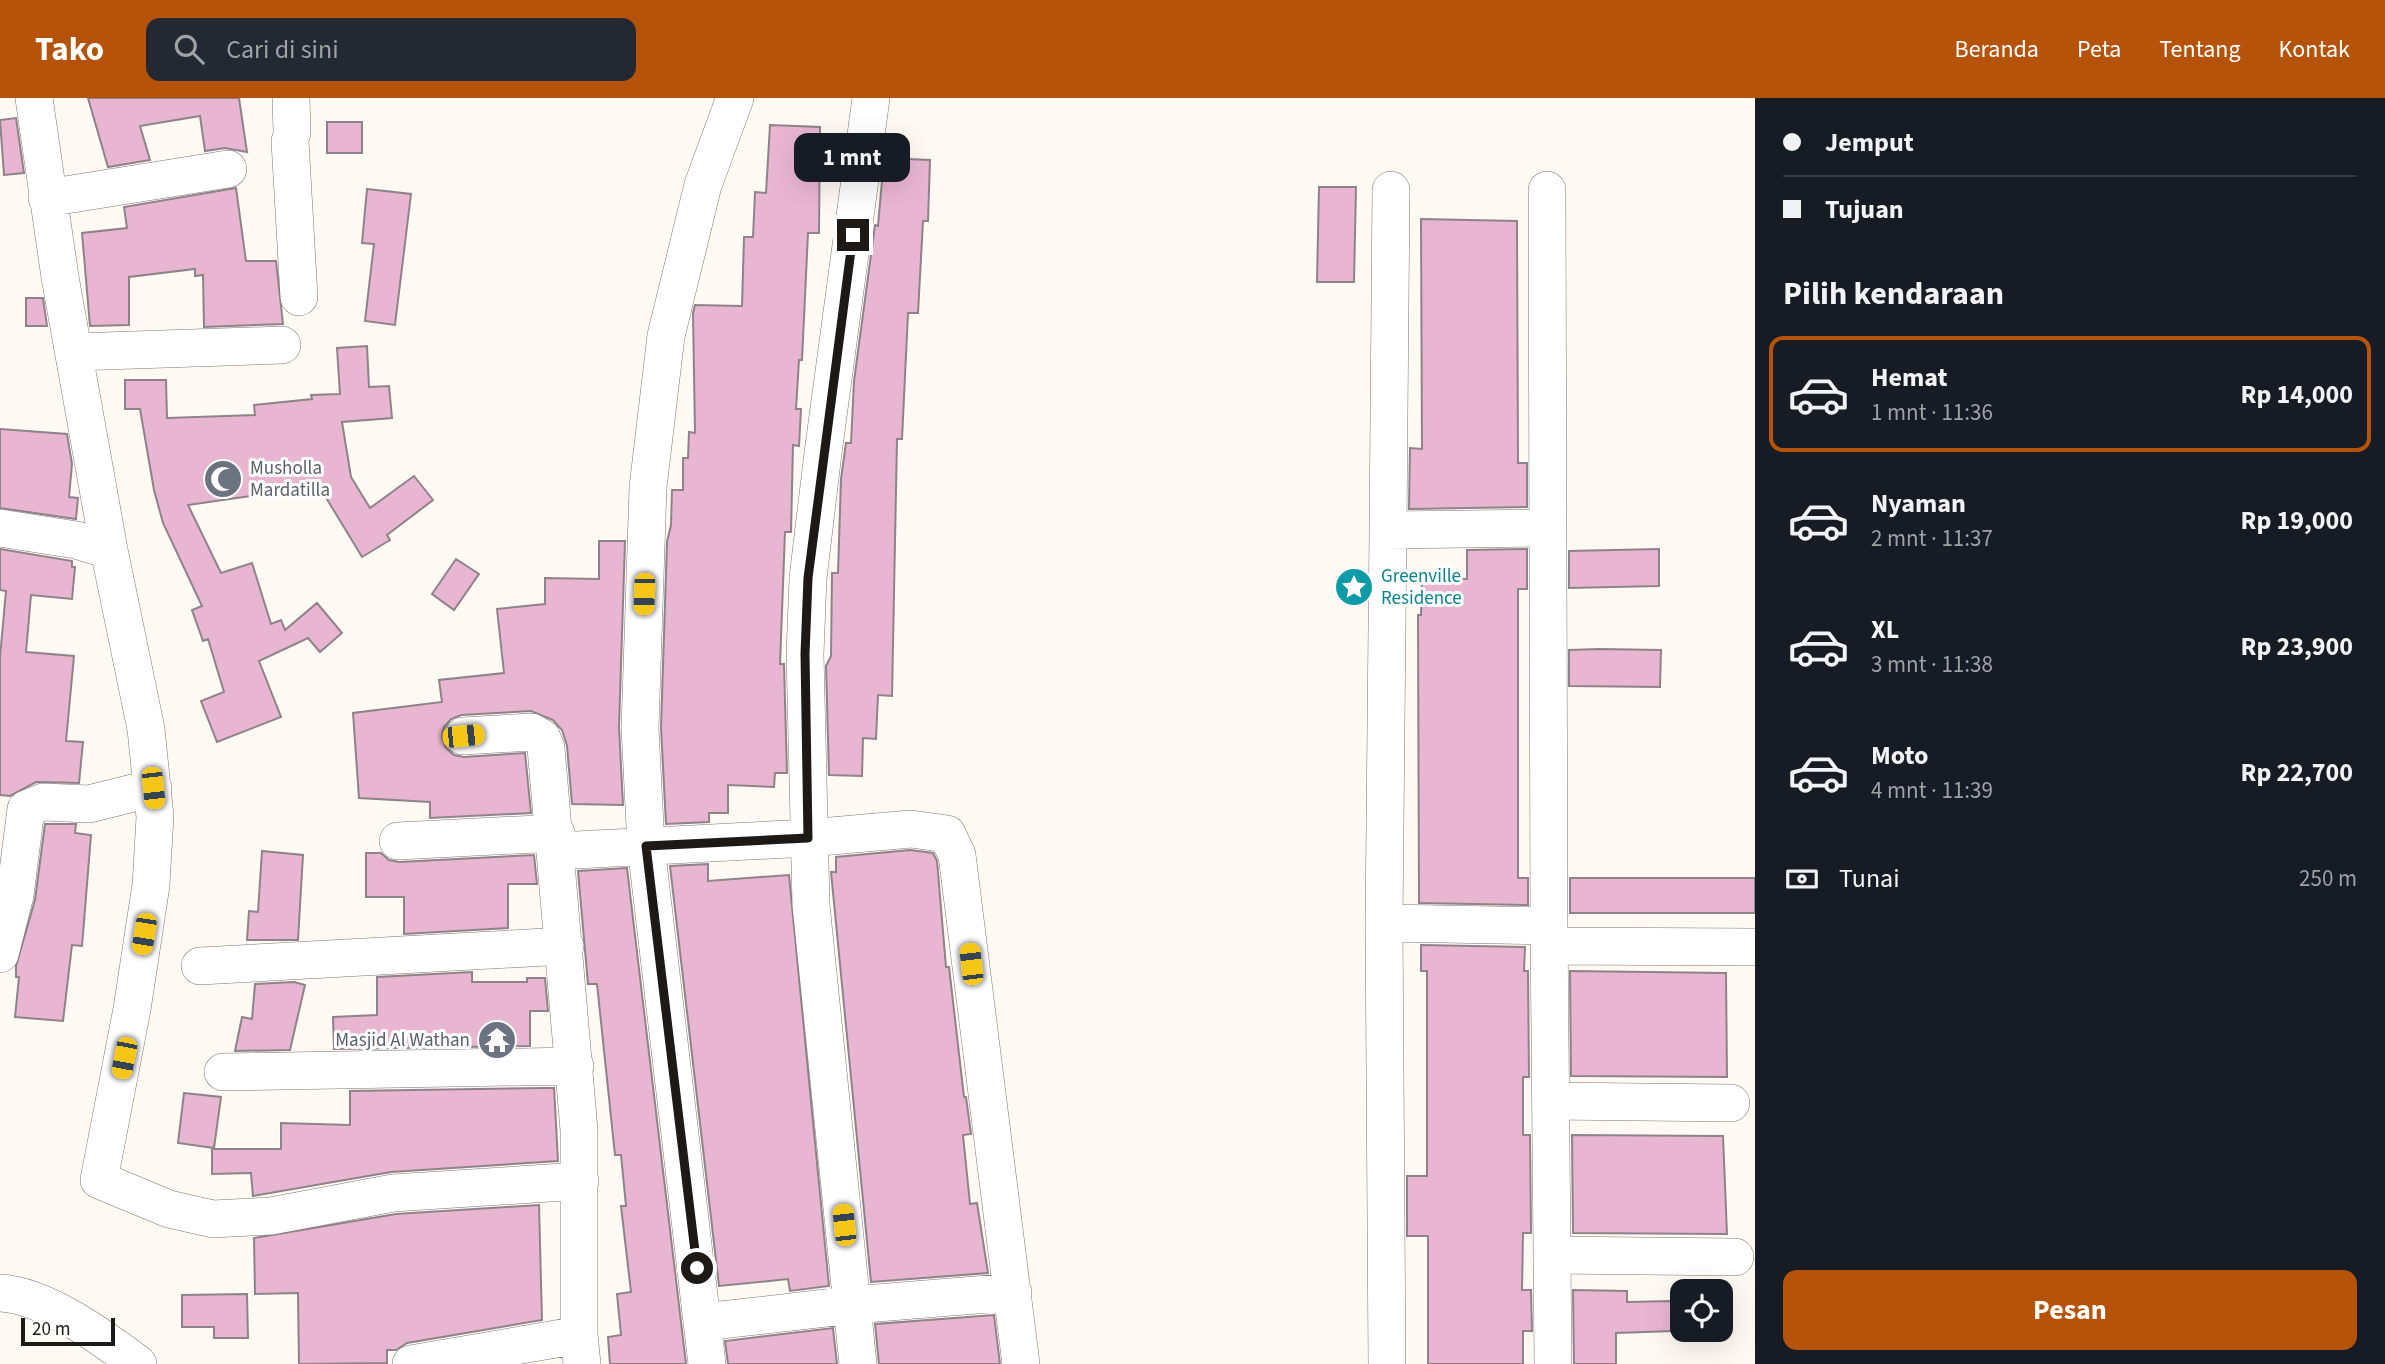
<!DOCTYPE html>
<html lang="id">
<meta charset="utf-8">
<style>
body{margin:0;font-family:"Source Sans 3",sans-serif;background:#242831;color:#f1f3f6;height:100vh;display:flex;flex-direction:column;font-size:26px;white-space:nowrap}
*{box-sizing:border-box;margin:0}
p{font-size:23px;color:#9ea1a6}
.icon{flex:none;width:38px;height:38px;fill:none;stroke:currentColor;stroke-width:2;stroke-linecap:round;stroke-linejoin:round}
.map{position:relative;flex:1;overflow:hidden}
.side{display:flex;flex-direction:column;background:#171b24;width:630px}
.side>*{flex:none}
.top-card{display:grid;align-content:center;height:154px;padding:0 28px;background:#171b24}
.controls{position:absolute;left:1670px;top:1181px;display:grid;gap:14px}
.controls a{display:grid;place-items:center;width:63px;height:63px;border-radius:14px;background:#171b24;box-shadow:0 7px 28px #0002;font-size:35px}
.scale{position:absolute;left:21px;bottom:18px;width:94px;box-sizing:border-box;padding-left:7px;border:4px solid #1c1916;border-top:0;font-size:19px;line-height:24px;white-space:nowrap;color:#1c1916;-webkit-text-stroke:5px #fff;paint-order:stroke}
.end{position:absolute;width:32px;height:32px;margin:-16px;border:9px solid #1c1916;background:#fff;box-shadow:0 0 0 4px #fff}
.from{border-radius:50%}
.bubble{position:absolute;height:49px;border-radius:14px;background:#171b24;box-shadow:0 7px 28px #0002;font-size:23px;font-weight:700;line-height:49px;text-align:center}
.car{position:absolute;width:21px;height:42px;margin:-21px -10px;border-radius:9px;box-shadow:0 0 5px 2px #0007;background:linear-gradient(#f5c518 24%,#345 0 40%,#f5c518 0 76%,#345 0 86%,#f5c518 0)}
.top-card b{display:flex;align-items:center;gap:24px;height:66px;font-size:26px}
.top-card b+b{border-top:2px solid #363941}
.top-card i{width:18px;height:18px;background:#f1f3f6}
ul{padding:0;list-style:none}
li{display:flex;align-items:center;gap:21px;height:116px;margin:0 14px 10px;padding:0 14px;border:4px solid transparent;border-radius:14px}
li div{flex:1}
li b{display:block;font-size:26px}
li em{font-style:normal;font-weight:700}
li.active{border-color:#b45309}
li>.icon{width:63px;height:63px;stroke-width:1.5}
h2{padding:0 28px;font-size:32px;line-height:84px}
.pay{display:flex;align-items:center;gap:18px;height:77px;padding:0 28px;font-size:26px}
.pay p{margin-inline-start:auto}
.button{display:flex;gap:14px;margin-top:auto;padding:14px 28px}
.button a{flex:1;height:80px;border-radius:14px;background:#b45309;color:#fff;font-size:28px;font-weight:700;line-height:80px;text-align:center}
header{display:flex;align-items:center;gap:42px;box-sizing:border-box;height:98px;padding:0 35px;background:#b45309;color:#fff}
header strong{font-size:33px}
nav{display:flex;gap:38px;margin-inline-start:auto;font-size:24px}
.search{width:490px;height:63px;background:#242831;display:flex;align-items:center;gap:18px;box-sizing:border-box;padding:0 24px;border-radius:14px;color:#9ea1a6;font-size:26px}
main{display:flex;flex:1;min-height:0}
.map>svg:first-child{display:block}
.building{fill:#e9b6d1;stroke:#8d8388;stroke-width:2}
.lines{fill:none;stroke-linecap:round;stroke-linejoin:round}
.street-casing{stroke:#7e766f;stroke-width:38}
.street{stroke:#fff;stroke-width:37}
.route{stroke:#1c1916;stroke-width:9}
.labels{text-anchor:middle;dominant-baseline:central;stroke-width:6;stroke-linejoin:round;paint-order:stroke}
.worship-label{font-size:19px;fill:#5b616d;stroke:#fff;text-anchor:start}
.culture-label{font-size:19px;fill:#0d838f;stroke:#fff;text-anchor:start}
</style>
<header>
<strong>Tako</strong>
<div class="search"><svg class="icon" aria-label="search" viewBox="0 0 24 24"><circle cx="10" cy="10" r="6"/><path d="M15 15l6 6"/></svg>Cari di sini</div>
<nav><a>Beranda</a><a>Peta</a><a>Tentang</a><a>Kontak</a></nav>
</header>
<main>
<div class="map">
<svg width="1755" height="1266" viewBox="0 0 1755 1266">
<rect width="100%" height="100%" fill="#fff9f4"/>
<path class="building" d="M88,0H239L247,54L225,50L205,53L200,18L140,28L150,62L108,69Z
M16,20L24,75L4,77L0,22Z
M327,24H362V55H327Z
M770,27L820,29L819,135H808L802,262H799L796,311H801L799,348L793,347L791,434H785L780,566H784L787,675H775L774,689L728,687V715H709V724L666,726L661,630L667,444L671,427L672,392H683V360H688L689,334L695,335L693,215L695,207L742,208L744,139H753L755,94L766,95Z
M884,60L930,62L928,123H923L918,215H908L902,341H897L892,598L878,597L876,641L863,640L862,678L829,677L826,568L831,558L832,475H838L841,381L846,345H851L854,283L875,127L878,128Z
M1319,89H1356L1354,184H1317Z
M236,90L246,163H276L283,226L204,229L203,177L195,178V171L129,179V227L90,228L82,135L127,130L124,109Z
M367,91L411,96L395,227L365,223L374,146L362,145Z
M1421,121L1517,123L1518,365H1527V409L1409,411L1410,350L1422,351Z
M26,200H43L47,228H26Z
M367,248L369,289L389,288L392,320L342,324L351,379L370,410L414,378L433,402L387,437L390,442L362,459L319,388L188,407L221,475L252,465L271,526L281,522L285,532L317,505L342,535L320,554L308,540L259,563L281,619L217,644L201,603L224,594L208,541L203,543L192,512L202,508L163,425L154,392L140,311H125V282H166L167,320L255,317L254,307L312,301L311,297L340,296L337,250Z
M0,331L67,336L72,366L69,399L78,400L76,421L0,410Z
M599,443H625L619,629L623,707L572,706L567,648L562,632L553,622L531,613L461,617L451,621L444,629L442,639L446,650L454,657L464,659L525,655L531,715L430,720V704L359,700L353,615L442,604L439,582L504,575L497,511L545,506V480L599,481Z
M0,451L72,463V469H75L72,501L31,497L26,554L74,558L66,643L83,644L79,685L36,684L10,698L0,697V559L6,493L0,492Z
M1527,451V491H1518V780H1528V807L1419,805L1418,517H1421L1422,480L1467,481V452Z
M1659,451V488L1569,490V453Z
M456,461L479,476L454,512L432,496Z
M1599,551L1661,552L1660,589L1569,588V552Z
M45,726H76L75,735L91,737L82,848L72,847L63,923L15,919L19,879H16V868L35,802Z
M910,752L933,755L937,763L946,869H949L964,999H966L971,1036L963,1037L970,1106L977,1105L988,1175L871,1184L831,774H836V759Z
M262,753L303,757L298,842H247L249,813L258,814Z
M366,755H381L389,762L399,764L534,757L537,786H508V830L404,836V799H366Z
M708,766V783L789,777L829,1188L790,1193L788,1181L719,1188L670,768Z
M627,770L686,1266H610L608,1239L621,1237L617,1196L631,1194L621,1108H626L621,1057H615L597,886H588L578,773Z
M1570,780H1755V815H1570Z
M1421,847L1525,849L1524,873H1528L1529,979H1523V1037H1530L1531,1135H1523L1522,1192H1531L1532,1233H1523V1266H1428V1138H1407V1078H1427V873H1421Z
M1570,873L1726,875L1727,979L1571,978Z
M472,874V884H527V880H545L548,913H530V948L334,951L333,919L377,917V879Z
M294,884L305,887L290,952L235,953L242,919L252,921L255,886Z
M545,990H554L558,1063L391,1074L253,1098L251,1075L212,1076V1051H281V1025L350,1027V993Z
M184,995L221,999L214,1050L178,1045Z
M1572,1037L1723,1038L1727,1136L1573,1135Z
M539,1107L542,1222L407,1245L396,1252H387V1265L299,1266L298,1195L255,1196L254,1140L396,1116Z
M1573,1192L1627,1193V1204L1673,1203V1233L1616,1235V1266H1574Z
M247,1196L248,1240H214V1229H182V1197Z
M994,1217L1000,1266H879L875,1226Z
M833,1230L837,1266H728L725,1243Z"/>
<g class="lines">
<defs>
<path id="street" d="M34,0L60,179L109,452L146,631L155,719L151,787L132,911L99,1082L169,1111L213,1121L271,1118L393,1095L580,1083
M291,0L292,35
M290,43L299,199
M1547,92L1549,828
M47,100L228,71
M75,254L282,247
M0,430L76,442L109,452
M1388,432L1391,92
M463,638L532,634L542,640L546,650L579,1032V1237L582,1266
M398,743L556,735
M557,753L808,740L911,731L947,736L957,757L1021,1266
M1384,825L1388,432L1548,430
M1550,848L1755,849
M0,856L15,797L26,711L43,704L89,706L153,690
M200,868L565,848
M223,974L575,968
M1551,1003L1731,1005
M1554,1157L1735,1159
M0,1195C45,1197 103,1240 138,1266
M703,1224L852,1207L1013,1194
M411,1266L579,1237
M707,1266L646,748L640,630L648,389L666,238L703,87L735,0
M858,1266L811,807L805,556L808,480L823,355L871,0
M1387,1266L1384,825L1549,828L1553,1266"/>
</defs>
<use href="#street" class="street-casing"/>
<use href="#street" class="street"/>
</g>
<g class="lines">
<path class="route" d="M697,1170L646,748L808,740L805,556L808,480L853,137"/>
</g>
<defs>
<symbol id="mosque-disc" viewBox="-11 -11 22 22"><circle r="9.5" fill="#6b7280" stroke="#fff"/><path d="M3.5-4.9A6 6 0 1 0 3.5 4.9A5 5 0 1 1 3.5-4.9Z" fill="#fff"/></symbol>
<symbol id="sight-disc" viewBox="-11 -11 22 22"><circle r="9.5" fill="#0f9aa8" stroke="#fff"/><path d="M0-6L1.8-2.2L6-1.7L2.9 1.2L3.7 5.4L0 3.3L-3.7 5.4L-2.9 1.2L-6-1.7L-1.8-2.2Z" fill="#fff"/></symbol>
<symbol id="temple-disc" viewBox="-11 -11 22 22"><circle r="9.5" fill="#6b7280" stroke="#fff"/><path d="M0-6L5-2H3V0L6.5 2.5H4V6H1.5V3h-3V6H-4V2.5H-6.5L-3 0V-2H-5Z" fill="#fff"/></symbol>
</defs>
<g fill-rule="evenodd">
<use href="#mosque-disc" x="201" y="359" width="44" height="44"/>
<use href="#sight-disc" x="1332" y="467" width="44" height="44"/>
<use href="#temple-disc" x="475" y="920" width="44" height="44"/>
</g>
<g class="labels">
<g class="worship-label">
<text x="250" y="370">Musholla<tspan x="250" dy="22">Mardatilla</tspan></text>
<text x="470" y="942" text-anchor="end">Masjid Al Wathan</text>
</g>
<g class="culture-label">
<text x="1381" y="478">Greenville<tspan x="1381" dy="22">Residence</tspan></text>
</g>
</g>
</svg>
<div class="controls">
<a><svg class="icon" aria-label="locate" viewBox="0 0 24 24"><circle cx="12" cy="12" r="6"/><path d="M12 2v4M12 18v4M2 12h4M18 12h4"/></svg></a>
</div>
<div class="scale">20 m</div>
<i class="end from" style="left:697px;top:1170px"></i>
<i class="end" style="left:853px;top:137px"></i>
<div class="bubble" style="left:794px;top:35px;width:116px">1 mnt</div>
<i class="car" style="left:644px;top:496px;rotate:182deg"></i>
<i class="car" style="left:463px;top:638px;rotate:84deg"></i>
<i class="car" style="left:153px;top:690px;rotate:174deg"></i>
<i class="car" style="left:144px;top:836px;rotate:189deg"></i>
<i class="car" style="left:971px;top:866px;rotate:353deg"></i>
<i class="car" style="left:124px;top:960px;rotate:191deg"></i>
<i class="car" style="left:844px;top:1127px;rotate:354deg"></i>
</div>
<section class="side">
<div class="top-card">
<b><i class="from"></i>Jemput</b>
<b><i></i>Tujuan</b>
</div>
<h2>Pilih kendaraan</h2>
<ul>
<li class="active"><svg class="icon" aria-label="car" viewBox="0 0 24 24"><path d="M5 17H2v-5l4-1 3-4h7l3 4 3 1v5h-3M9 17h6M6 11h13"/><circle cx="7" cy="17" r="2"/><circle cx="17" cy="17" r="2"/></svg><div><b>Hemat</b><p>1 mnt · 11:36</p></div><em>Rp 14,000</em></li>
<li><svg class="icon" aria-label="car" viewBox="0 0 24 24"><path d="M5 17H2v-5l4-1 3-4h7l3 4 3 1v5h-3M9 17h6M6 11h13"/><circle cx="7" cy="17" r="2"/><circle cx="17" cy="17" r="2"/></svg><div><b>Nyaman</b><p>2 mnt · 11:37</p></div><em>Rp 19,000</em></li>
<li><svg class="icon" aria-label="car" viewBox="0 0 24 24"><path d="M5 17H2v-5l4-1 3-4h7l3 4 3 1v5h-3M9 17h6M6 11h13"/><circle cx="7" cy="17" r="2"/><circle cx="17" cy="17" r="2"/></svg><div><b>XL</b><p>3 mnt · 11:38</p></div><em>Rp 23,900</em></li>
<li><svg class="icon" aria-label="car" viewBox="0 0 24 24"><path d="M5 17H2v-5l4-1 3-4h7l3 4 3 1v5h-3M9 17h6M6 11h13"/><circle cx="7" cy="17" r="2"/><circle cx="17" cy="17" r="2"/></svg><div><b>Moto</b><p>4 mnt · 11:39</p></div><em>Rp 22,700</em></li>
</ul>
<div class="pay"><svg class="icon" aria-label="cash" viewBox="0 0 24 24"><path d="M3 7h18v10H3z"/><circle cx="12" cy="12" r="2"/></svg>Tunai<p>250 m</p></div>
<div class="button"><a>Pesan</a></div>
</section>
</main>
